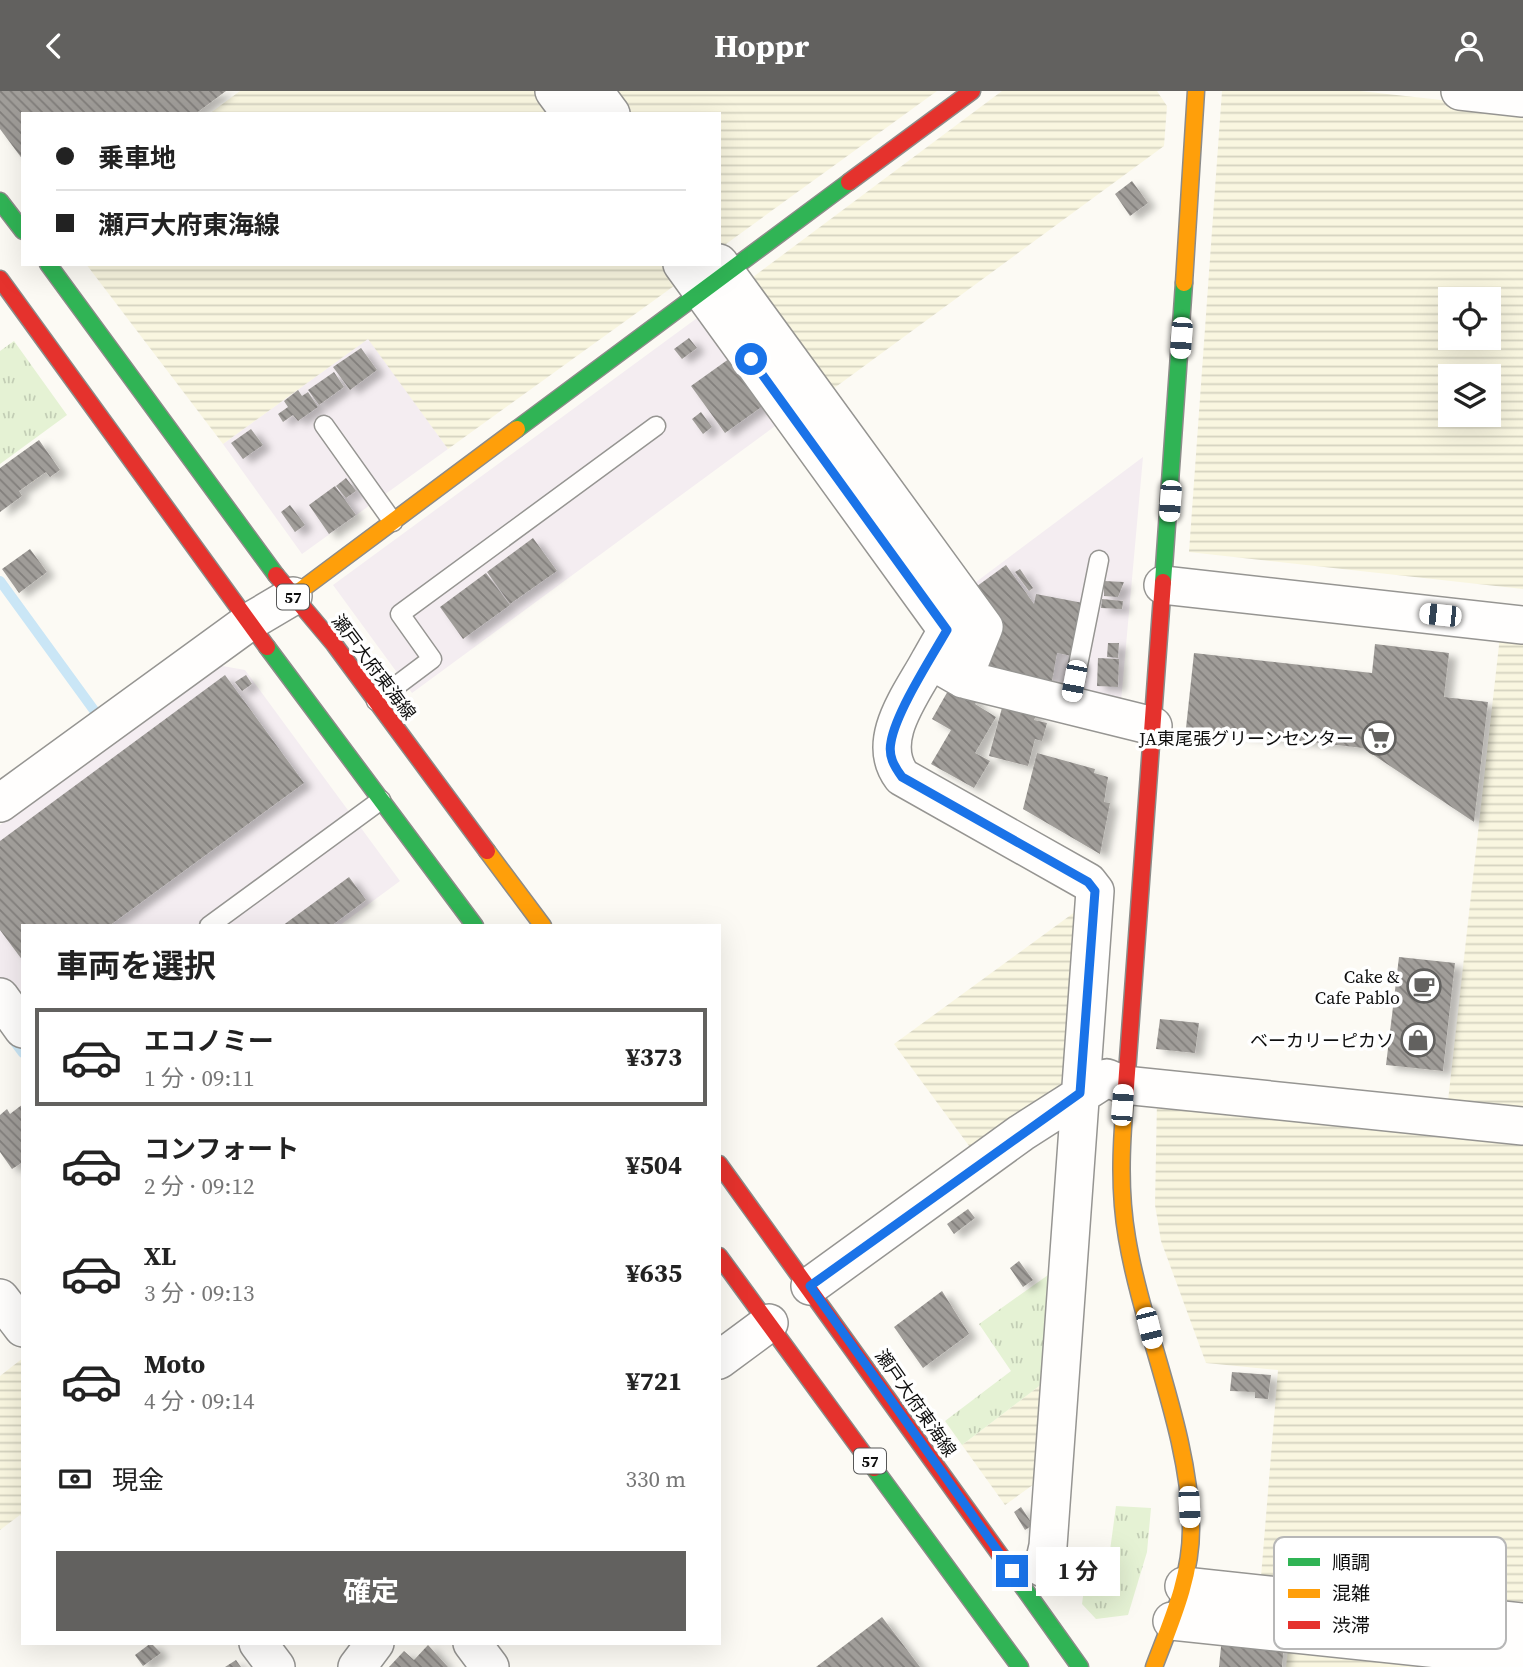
<!DOCTYPE html>
<html lang="ja">
<meta charset="utf-8">
<style>
body{margin:0;font-family:"Source Serif 4","Noto Sans JP",serif;background:#f6f6f6;color:#222;height:100vh;display:flex;flex-direction:column;font-size:26px;white-space:nowrap}
*{box-sizing:border-box;margin:0}
p{font-size:23px;color:#767676}
.icon{flex:none;width:38px;height:38px;fill:none;stroke:currentColor;stroke-width:2;stroke-linecap:round;stroke-linejoin:round}
.map{position:relative;flex:1;overflow:hidden}
.drawer{position:absolute;left:21px;top:833px;width:700px;height:721px;display:flex;flex-direction:column;background:#fff;border-radius:0px;box-shadow:0 7px 28px #0002}
.drawer>*{flex:none}
.banner{position:absolute;left:21px;top:21px;width:700px;height:154px;border-radius:0px;box-shadow:0 7px 28px #0002;display:grid;align-content:center;height:154px;padding:0 35px;background:#fff}
.buttons{position:absolute;left:1438px;top:196px;display:grid;gap:14px}
.buttons a{display:grid;place-items:center;width:63px;height:63px;border-radius:0px;background:#fff;box-shadow:0 7px 28px #0002;font-size:35px}
.end{position:absolute;width:32px;height:32px;margin:-16px;border:9px solid #1a73e8;background:#fff;box-shadow:0 0 0 4px #fff}
.from{border-radius:50%}
.bubble{position:absolute;height:49px;border-radius:0px;background:#fff;box-shadow:0 7px 28px #0002;font-size:23px;font-weight:700;line-height:49px;text-align:center}
.car{position:absolute;width:21px;height:42px;margin:-21px -10px;border-radius:9px;box-shadow:0 0 5px 2px #0007;background:linear-gradient(#fff 24%,#345 0 40%,#fff 0 76%,#345 0 86%,#fff 0)}
.banner b{display:flex;align-items:center;gap:24px;height:66px;font-size:26px}
.banner b+b{border-top:2px solid #e0e0e0}
.banner i{width:18px;height:18px;background:#222}
ul{padding:0;list-style:none}
li{display:flex;align-items:center;gap:21px;height:98px;margin:0 14px 10px;padding:0 21px;border:4px solid transparent;border-radius:0px}
li div{flex:1}
li b{display:block;font-size:26px}
li em{font-style:normal;font-weight:700}
li.active{border-color:#62615f}
li>.icon{width:63px;height:63px;stroke-width:1.5}
h2{padding:0 35px;font-size:32px;line-height:84px}
.pay{display:flex;align-items:center;gap:18px;height:77px;padding:0 35px;font-size:26px}
.pay p{margin-inline-start:auto}
.primary-button{display:flex;gap:14px;margin-top:auto;padding:14px 35px}
.primary-button a{flex:1;height:80px;border-radius:0px;background:#62615f;color:#fff;font-size:28px;font-weight:700;line-height:80px;text-align:center}
header{display:flex;justify-content:space-between;align-items:center;height:91px;padding:0 35px;background:#62615f;color:#fff;font-size:32px;font-weight:700}
.map>svg:first-child{display:block}
.industrial{fill:#f4edf1}
.farmland{fill:url(#farmland-rules);fill-rule:evenodd}
.grass{fill:url(#grass-tufts)}
.lines{fill:none;stroke-linecap:round;stroke-linejoin:round}
.stream{stroke:#cae6f6;stroke-width:10}
.building{fill:url(#building-back-hatch);filter:url(#shadow)}
.lane-casing{stroke:#969592;stroke-width:21}
.street-casing{stroke:#969592;stroke-width:40}
.fast-casing{stroke:#8c8b89;stroke-width:19}
.slow-casing{stroke:#8c8b89;stroke-width:19}
.jam-casing{stroke:#8c8b89;stroke-width:19}
.lane{stroke:#fffefd;stroke-width:18}
.street{stroke:#fffefd;stroke-width:37}
.fast{stroke:#30b455;stroke-width:16}
.slow{stroke:#ff9f0a;stroke-width:16}
.jam{stroke:#e5322d;stroke-width:16}
.route{stroke:#1a73e8;stroke-width:9}
.labels{text-anchor:middle;dominant-baseline:central;stroke-width:7;stroke-linejoin:round;paint-order:stroke}
.shield{fill:#fff;stroke:#575757;stroke-width:2}
.shield-label{font-size:16px;font-weight:bold;fill:#0f0f0f}
.street-label{font-size:18px;fill:#0f0f0f;stroke:#fff}
.poi-label{font-size:18px;fill:#0f0f0f;stroke:#fff;text-anchor:end}
.key{fill:#fff;stroke:#b7b7b7;stroke-width:2}
.key-label{font-size:19px;fill:#0f0f0f}
</style>
<header><svg class="icon" aria-label="back" viewBox="0 0 24 24"><path d="M15 5l-7 7 7 7"/></svg>Hoppr<svg class="icon" aria-label="person" viewBox="0 0 24 24"><circle cx="12" cy="8" r="4"/><path d="M4 21q1-7 8-7t8 7"/></svg></header>
<div class="map">
<svg width="1523" height="1576" viewBox="0 0 1523 1576">
<defs>
<pattern id="farmland-rules" width="6" height="5" patternUnits="userSpaceOnUse" patternTransform="scale(1.75)"><rect width="6" height="5" fill="#f9f6e0"/><path d="M0 2.5h6" fill="none" stroke="#d4d2bf"/></pattern>
<pattern id="grass-tufts" width="24" height="20" patternUnits="userSpaceOnUse" patternTransform="scale(1.75)"><rect width="24" height="20" fill="#e5f2d4"/><path d="M3 7l-1-3M5 7V3M7 7l1-3M15 17l-1-3M17 17v-4M19 17l1-3" fill="none" stroke="#c3ceb5"/></pattern>
<pattern id="building-back-hatch" width="6" height="6" patternUnits="userSpaceOnUse" patternTransform="scale(1.75)"><rect width="6" height="6" fill="#a09d99"/><path d="M-1 5l2 2M0 0l6 6M5-1l2 2" fill="none" stroke="#817e7b"/></pattern>
<filter id="shadow"><feDropShadow dx="8" dy="4.5" stdDeviation="3.5" flood-color="#0004"/></filter>
</defs>
<rect width="100%" height="100%" fill="#fcfaf4"/>
<path class="industrial" d="M708,219L786,327L412,602L333,494Z
M369,247L448,358L302,463L223,353Z
M1143,366L1121,610L980,582L964,500Z
M217,574L245,579L400,790L339,835H23V926L0,895V734Z"/>
<path class="farmland" d="M240,0H547L564,23H209Z
M602,0H937L719,158V23H619Z
M1002,0H1157L1167,15L1164,55L822,306L741,195Z
M1222,0H1360L1523,18V498L1189,461ZM1451,208H1489V247H1451ZM1451,285H1489V324H1451Z
M86,173H674L685,187L448,358L368,248L223,353Z
M1500,545L1523,547V1018L1448,1010Z
M1083,815L1066,998L975,1063L894,953Z
M1157,1009L1523,1048V1526L1260,1498L1278,1279L1206,1272L1161,1150L1155,1114Z
M23,1267V1428L20,1424L0,1439V1285Z
M1051,1286L1044,1386L1005,1414L962,1354Z
M1289,1549L1523,1576H1286Z"/>
<path class="grass" d="M14,250L67,324L0,373V260Z
M1058,1177L1051,1286L962,1354L945,1330L1011,1280L979,1233Z
M1116,1415L1151,1417L1147,1461L1128,1524L1096,1528L1082,1513L1088,1468L1109,1467Z"/>
<g class="lines">
<path class="stream" d="M0,490L96,622
M11,946L23,962"/>
</g>
<path class="building" d="M0,0H226L195,23H23V69L0,38Z
M1132,90L1148,112L1130,125L1115,103Z
M689,247L697,257L682,268L674,258Z
M361,257L377,279L350,299L333,276Z
M733,265L767,312L725,342L691,295Z
M334,281L344,296L319,314L308,299Z
M298,299L302,305L308,301L318,316L298,330L293,324L283,331L278,323L288,316L284,310Z
M701,321L712,336L703,343L692,328Z
M251,338L263,354L243,368L231,352Z
M39,349L60,379L50,386L46,381L19,400L22,405L0,421V377Z
M346,387L356,400L346,407L336,395Z
M335,395L356,424L329,443L309,414Z
M290,414L305,434L295,441L281,421Z
M533,447L557,480L510,513L487,481Z
M30,458L47,481L19,502L2,478Z
M1006,474L1034,513L1036,503L1083,512L1072,565L1057,562L1052,590L983,576L969,501Z
M1020,478L1033,497L1029,500L1015,481Z
M486,482L510,514L463,548L440,516Z
M1104,490L1124,491L1118,506L1104,505Z
M1102,508L1123,510L1122,518L1101,517Z
M1108,552H1119L1118,567L1107,566Z
M1375,553L1449,562L1444,606L1488,611L1474,731L1363,657L1186,637L1194,562L1372,582Z
M1098,567L1119,568L1118,596L1097,595Z
M225,584L304,692L109,835H23V870L0,839V750Z
M246,584L252,593L242,600L235,591Z
M949,598L978,609L975,613L996,626L975,662L990,670L974,697L931,673L951,639L932,628Z
M1003,613L1037,622L1034,629L1047,632L1042,650L1035,648L1028,675L989,665Z
M1037,662L1095,678L1094,682L1108,686L1104,711L1110,712L1100,763L1023,718Z
M349,786L366,809L331,835H282Z
M1399,866L1455,872L1443,980L1386,974Z
M1160,928L1199,932L1195,962L1156,958Z
M23,1013V1071L12,1078L0,1061V1024L7,1018L10,1023Z
M968,1118L975,1127L954,1143L947,1133Z
M1019,1170L1033,1189L1023,1196L1010,1177Z
M942,1200L969,1243L923,1277L894,1236Z
M1232,1281L1271,1284L1268,1308L1255,1307V1301L1230,1300Z
M1021,1416L1033,1434L1025,1439L1014,1421Z
M882,1526L920,1576H816Z
M1222,1546L1284,1551L1282,1576H1219Z
M151,1552L161,1562L143,1575L135,1564Z
M428,1554L448,1576H389L404,1560L414,1569Z
M236,1569L241,1576H225Z"/>
<g class="lines">
<defs>
<path id="lane" d="M324,334L393,431
M376,610L432,568L400,523L656,335
M1070,614L1099,469
M209,835L381,709"/>
<path id="street" d="M554,0L571,23
M594,0L611,23
M1460,0L1523,7
M719,172L984,536L963,588
M682,173L947,539L930,569L963,588L1153,635
M1163,494L1523,534
M930,569C912,603 874,649 902,686L1088,791L1095,800L1048,1455L1043,1477
M0,712L249,531L293,505
M0,906L23,938
M810,1195L1021,1042L1107,987L1124,994L1523,1035
M0,1207L23,1237
M719,1269L769,1232
M1184,1495L1523,1531
M1172,1530L1523,1567
M258,1552L276,1576
M472,1552L490,1576
M357,1576L375,1552"/>
<path id="fast" d="M0,110L23,140
M48,173L276,484
M517,338L849,91
M1163,491L1184,192
M267,556L475,835
M874,1377L1020,1576
M1008,1475L1080,1576"/>
<path id="slow" d="M1184,192L1196,0
M293,505L517,338
M487,760L543,835
M1125,1009C1121,1057 1119,1100 1127,1147C1143,1242 1190,1342 1191,1438C1191,1487 1171,1531 1154,1576"/>
<path id="jam" d="M849,91L972,0
M0,188L267,556
M276,484L334,553L487,760
M1125,1009L1163,491
M719,1073L1008,1475
M719,1165L874,1377"/>
</defs>
<use href="#lane" class="lane-casing"/>
<use href="#street" class="street-casing"/>
<use href="#fast" class="fast-casing"/>
<use href="#slow" class="slow-casing"/>
<use href="#jam" class="jam-casing"/>
<use href="#lane" class="lane"/>
<use href="#street" class="street"/>
<use href="#fast" class="fast"/>
<use href="#slow" class="slow"/>
<use href="#jam" class="jam"/>
</g>
<g class="lines">
<path class="route" d="M751,268L947,539C931,567 896,621 891,651C888,665 894,675 902,686L1088,791L1095,800L1080,1002L810,1195L1012,1480"/>
</g>
<defs>
<symbol id="supermarket-ring" viewBox="-11 -11 22 22"><circle r="9.5" fill="#fff" stroke="#62615f" stroke-width="1.5"/><path d="M-6-5.5h2.5l.6 2H6L4.5 2H-2.5L-4.4-4H-6ZM-1.5 3.2a1.3 1.3 0 1 0 .1 0ZM3 3.2a1.3 1.3 0 1 0 .1 0Z" fill="#62615f"/></symbol>
<symbol id="cafe-ring" viewBox="-11 -11 22 22"><circle r="9.5" fill="#fff" stroke="#62615f" stroke-width="1.5"/><path d="M-5.5-4.5H6V0H3Q3 3.5 0 3.5H-2.5Q-5.5 3.5-5.5 0ZM3-3.2v2h1.7v-2ZM-6 4.5H4V6H-6Z" fill="#62615f"/></symbol>
<symbol id="shop-ring" viewBox="-11 -11 22 22"><circle r="9.5" fill="#fff" stroke="#62615f" stroke-width="1.5"/><path d="M-5-2.5h2.3a2.7 3.5 0 0 1 5.4 0H5L5.5 6h-11ZM-1.5-2.5h3a1.5 2.3 0 0 0-3 0Z" fill="#62615f"/></symbol>
</defs>
<g fill-rule="evenodd">
<use href="#supermarket-ring" x="1360" y="628" width="38" height="38"/>
<use href="#cafe-ring" x="1405" y="876" width="38" height="38"/>
<use href="#shop-ring" x="1399" y="930" width="38" height="38"/>
</g>
<g class="labels">
<g class="shield">
<rect x="277" y="493.5" width="32" height="25" rx="5"/>
<rect x="854" y="1357.5" width="32" height="25" rx="5"/>
</g>
<g class="shield-label">
<text x="293" y="506">57</text>
<text x="870" y="1370">57</text>
</g>
<g class="street-label">
<text transform="translate(374 576) rotate(53)">瀬戸大府東海線</text>
<text transform="translate(916 1312) rotate(55)">瀬戸大府東海線</text>
</g>
<g class="poi-label">
<text x="1354" y="647">JA東尾張グリーンセンター</text>
<text x="1400" y="885">Cake &amp;<tspan x="1400" dy="21">Cafe Pablo</tspan></text>
<text x="1394" y="949">ベーカリーピカソ</text>
</g>
</g>
<rect x="1274" y="1446" width="232" height="112" rx="10" class="key"/>
<rect x="1288" y="1467" width="32" height="8" fill="#30b455"/>
<rect x="1288" y="1498" width="32" height="9" fill="#ff9f0a"/>
<rect x="1288" y="1530" width="32" height="8" fill="#e5322d"/>
<g class="key-label">
<text x="1332" y="1478">順調</text>
<text x="1332" y="1509">混雑</text>
<text x="1332" y="1541">渋滞</text>
</g>
</svg>
<div class="buttons">
<a><svg class="icon" aria-label="locate" viewBox="0 0 24 24"><circle cx="12" cy="12" r="6"/><path d="M12 2v4M12 18v4M2 12h4M18 12h4"/></svg></a>
<a><svg class="icon" aria-label="layers" viewBox="0 0 24 24"><path d="M12 4l9 5-9 5-9-5zM3 14l9 5 9-5"/></svg></a>
</div>
<i class="end from" style="left:751px;top:268px"></i>
<i class="end" style="left:1012px;top:1480px"></i>
<div class="bubble" style="left:1036px;top:1456px;width:84px">1 分</div>
<i class="car" style="left:1181px;top:247px;rotate:184deg"></i>
<i class="car" style="left:1170px;top:410px;rotate:184deg"></i>
<i class="car" style="left:1440px;top:524px;rotate:276deg"></i>
<i class="car" style="left:1074px;top:590px;rotate:191deg"></i>
<i class="car" style="left:1122px;top:1014px;rotate:4deg"></i>
<i class="car" style="left:1149px;top:1237px;rotate:166deg"></i>
<i class="car" style="left:1189px;top:1416px;rotate:177deg"></i>
<div class="banner">
<b><i class="from"></i>乗車地</b>
<b><i></i>瀬戸大府東海線</b>
</div>
<section class="drawer">
<h2>車両を選択</h2>
<ul>
<li class="active"><svg class="icon" aria-label="car" viewBox="0 0 24 24"><path d="M5 17H2v-5l4-1 3-4h7l3 4 3 1v5h-3M9 17h6M6 11h13"/><circle cx="7" cy="17" r="2"/><circle cx="17" cy="17" r="2"/></svg><div><b>エコノミー</b><p>1 分 · 09:11</p></div><em>¥373</em></li>
<li><svg class="icon" aria-label="car" viewBox="0 0 24 24"><path d="M5 17H2v-5l4-1 3-4h7l3 4 3 1v5h-3M9 17h6M6 11h13"/><circle cx="7" cy="17" r="2"/><circle cx="17" cy="17" r="2"/></svg><div><b>コンフォート</b><p>2 分 · 09:12</p></div><em>¥504</em></li>
<li><svg class="icon" aria-label="car" viewBox="0 0 24 24"><path d="M5 17H2v-5l4-1 3-4h7l3 4 3 1v5h-3M9 17h6M6 11h13"/><circle cx="7" cy="17" r="2"/><circle cx="17" cy="17" r="2"/></svg><div><b>XL</b><p>3 分 · 09:13</p></div><em>¥635</em></li>
<li><svg class="icon" aria-label="car" viewBox="0 0 24 24"><path d="M5 17H2v-5l4-1 3-4h7l3 4 3 1v5h-3M9 17h6M6 11h13"/><circle cx="7" cy="17" r="2"/><circle cx="17" cy="17" r="2"/></svg><div><b>Moto</b><p>4 分 · 09:14</p></div><em>¥721</em></li>
</ul>
<div class="pay"><svg class="icon" aria-label="cash" viewBox="0 0 24 24"><path d="M3 7h18v10H3z"/><circle cx="12" cy="12" r="2"/></svg>現金<p>330 m</p></div>
<div class="primary-button"><a>確定</a></div>
</section>
</div>
